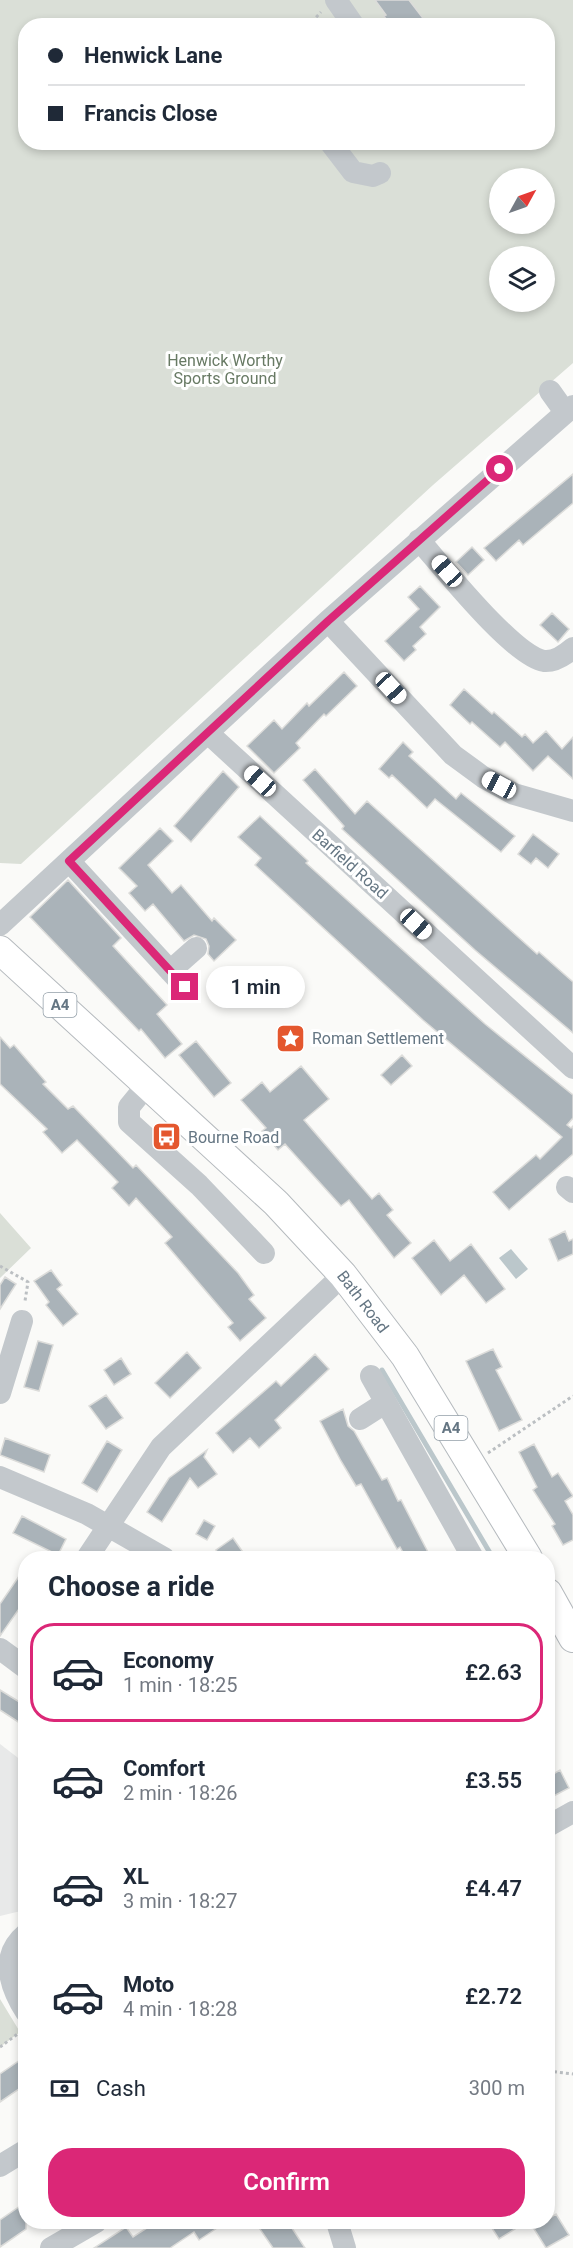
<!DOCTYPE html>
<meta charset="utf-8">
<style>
body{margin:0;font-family:Roboto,sans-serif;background:#f6f6f7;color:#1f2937;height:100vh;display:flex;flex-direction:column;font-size:22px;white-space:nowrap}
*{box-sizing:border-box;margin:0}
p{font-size:20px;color:#747a83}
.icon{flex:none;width:33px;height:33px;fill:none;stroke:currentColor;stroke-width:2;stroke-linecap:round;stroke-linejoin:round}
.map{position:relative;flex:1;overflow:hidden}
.sheet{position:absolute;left:18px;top:1551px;width:537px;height:678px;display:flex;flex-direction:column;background:#fff;border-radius:24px;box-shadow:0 3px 9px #0003}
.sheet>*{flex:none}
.hud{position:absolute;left:18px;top:18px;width:537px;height:132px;border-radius:24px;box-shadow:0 3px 9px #0003;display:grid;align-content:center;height:132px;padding:0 30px;background:#fff}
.needle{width:39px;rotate:50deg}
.buttons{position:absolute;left:489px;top:168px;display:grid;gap:12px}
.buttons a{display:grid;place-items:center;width:66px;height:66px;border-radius:50%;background:#fff;box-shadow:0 3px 9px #0003;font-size:30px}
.end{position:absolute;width:27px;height:27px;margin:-14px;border:8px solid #db2777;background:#fff;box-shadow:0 0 0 3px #fff}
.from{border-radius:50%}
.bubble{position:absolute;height:42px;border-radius:21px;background:#fff;box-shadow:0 3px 9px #0003;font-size:20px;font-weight:600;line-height:42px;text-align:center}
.car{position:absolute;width:18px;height:36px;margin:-18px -9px;border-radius:8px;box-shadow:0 0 4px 2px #0007;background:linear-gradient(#fff 24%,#345 0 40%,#fff 0 76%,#345 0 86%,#fff 0)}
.hud b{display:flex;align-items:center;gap:21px;height:57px;font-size:22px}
.hud b+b{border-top:2px solid #e0e1e3}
.hud i{width:15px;height:15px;background:#1f2937}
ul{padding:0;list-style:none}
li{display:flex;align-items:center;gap:18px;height:99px;margin:0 12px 9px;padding:0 18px;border:3px solid transparent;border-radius:24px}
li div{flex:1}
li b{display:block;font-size:22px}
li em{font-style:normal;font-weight:600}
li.current{border-color:#db2777}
li>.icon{width:54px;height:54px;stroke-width:1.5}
h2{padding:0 30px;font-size:27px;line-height:72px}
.pay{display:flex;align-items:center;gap:15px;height:66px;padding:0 30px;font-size:22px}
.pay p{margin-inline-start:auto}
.primary-button{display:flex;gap:12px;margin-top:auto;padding:12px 30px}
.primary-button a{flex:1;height:69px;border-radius:24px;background:#db2777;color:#fff;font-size:24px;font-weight:600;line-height:69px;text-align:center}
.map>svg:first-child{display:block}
.built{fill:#e8e9e9}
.green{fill:#dadfd7;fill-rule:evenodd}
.water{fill:#bbc7cb}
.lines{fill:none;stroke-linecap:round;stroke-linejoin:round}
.stream{stroke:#bbc7cb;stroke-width:5}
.building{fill:#aab3b9;stroke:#dcdcda;stroke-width:1.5}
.major-casing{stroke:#b5babe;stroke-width:30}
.path{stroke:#bbbfc2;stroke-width:3;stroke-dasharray:3 3;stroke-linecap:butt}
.minor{stroke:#c3c8cc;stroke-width:22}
.major{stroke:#fff;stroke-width:28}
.route{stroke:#db2777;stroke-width:8}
.labels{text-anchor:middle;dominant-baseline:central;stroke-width:6;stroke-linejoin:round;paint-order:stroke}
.shield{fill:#fff;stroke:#939fa8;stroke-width:1.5}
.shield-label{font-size:15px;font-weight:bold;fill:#657683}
.park-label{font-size:16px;fill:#687a64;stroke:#fff}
.street-label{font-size:16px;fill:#657683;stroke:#fff}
.poi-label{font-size:16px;fill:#657683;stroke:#fff;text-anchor:start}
</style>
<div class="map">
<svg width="573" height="2248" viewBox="0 0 573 2248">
<rect width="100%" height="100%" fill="#fafaf8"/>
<path class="built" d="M0,1744L26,1764L25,1910L0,1916Z"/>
<path class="green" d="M0,0H573V363L433,485L21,864L0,863ZM26,26H548V142H26ZM500,178H544V224H500ZM500,256H544V302H500Z
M0,1213L31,1248L0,1278Z
M0,1999L20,2032L0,2047Z"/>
<path class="water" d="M511,1249L528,1269L516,1279L499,1258Z"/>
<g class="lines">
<path class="stream" d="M382,1370L493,1558"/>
</g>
<path class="building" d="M375,0H409L429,26H390L384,16L386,15Z
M573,474V503L523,545L519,540L496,561L484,548Z
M472,547L484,560L468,575L456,562Z
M420,586L440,607L420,627L426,634L413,646L416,650L404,661L385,641L419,609L408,597Z
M552,613L569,629L558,642L540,625Z
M344,672L357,686L326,716L324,714L296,743L300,748L274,773L247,746L274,720L282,729L307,703L309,706Z
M464,689L492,714L494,712L522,737L525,734L533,743L546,731L562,749L573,737V779L548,756L533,771L505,742L500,747L472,722L470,724L450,705Z
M403,742L413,752L409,756L456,799L461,793L515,836L501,852L435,799L427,808L392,775L389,778L379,769Z
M315,769L355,814L367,801L537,954L539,952L573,982V1033L475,950L342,829L344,826L303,780Z
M223,771L239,787L191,842L174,826Z
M260,816L308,861L306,863L485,1024L573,1095V1118L567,1125L571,1128L573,1126V1154L509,1210L493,1192L536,1155L540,1159L562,1137L423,1020L255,865L261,858L238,837Z
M160,828L173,841L148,865L172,893L181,885L212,921L214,918L236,940L214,961L208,954L209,946L206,939L194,935L184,941L153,904L145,911L129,893L137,886L119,868Z
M533,834L559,854L548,868L536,858L531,864L518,854Z
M68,880L121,938L113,946L167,1005L157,1014L182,1044L165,1058L141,1029L139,1031L30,917Z
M0,1037L10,1048L14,1045L46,1082L43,1084L68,1109L73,1106L133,1168L136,1165L238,1273L254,1295L249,1299L266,1318L240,1341L228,1327L233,1323L165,1243L172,1237L136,1198L129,1206L112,1188L118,1182L77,1140L62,1153L43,1132L47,1129L0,1084Z
M196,1041L231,1083L214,1097L179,1055Z
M402,1055L412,1066L391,1085L381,1075Z
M301,1066L329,1099L304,1120L372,1199L379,1193L393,1210L387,1215L411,1243L394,1258L349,1200L341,1206L285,1144L278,1150L262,1131L266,1128L241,1100L262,1082L270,1092Z
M565,1231L569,1241L573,1239V1254L558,1261L549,1239Z
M434,1240L450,1261L471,1244L505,1289L486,1303L464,1275L441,1295L412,1258Z
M51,1270L62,1285L57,1289L78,1314L63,1326L46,1305L49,1302L34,1281Z
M5,1277L16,1284L0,1309V1285Z
M38,1341L53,1345L39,1391L24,1387Z
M493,1349L502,1367L496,1370L522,1420L499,1431L466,1361Z
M187,1352L201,1368L170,1398L155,1383Z
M315,1354L329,1369L275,1420L281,1428L259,1448L250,1438L233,1453L216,1433L276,1381L281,1386Z
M121,1358L131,1374L114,1385L104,1370Z
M106,1395L123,1418L106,1429L89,1406Z
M343,1409L348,1426L354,1431L382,1480L387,1478L398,1501L401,1500L431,1558H406L400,1547L397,1549L361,1484L356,1486L341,1461L320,1421Z
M5,1438L50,1455L44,1472L0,1455Z
M107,1441L122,1450L97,1492L82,1483Z
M534,1444L552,1477L558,1473L573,1496L565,1501L573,1515V1540L563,1545L552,1526L555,1524L533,1490L537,1487L519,1452Z
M207,1450L204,1457L217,1474L198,1488L190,1478L162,1522L147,1512L169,1478Z
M22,1516L66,1539L58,1555L13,1533Z
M204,1520L215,1526L207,1540L196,1534Z
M233,1538L247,1558H221L216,1550Z
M26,1566V1599L0,1636V1604Z
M0,1690L26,1706V1727L0,1710Z
M560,1770L569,1788L548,1799V1777Z
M26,2056V2084L0,2102V2074Z
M26,2202V2229L0,2247V2220Z
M556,2214L569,2235L546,2248L534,2229Z
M156,2222H226L199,2240L194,2232L170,2248H94L126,2227L133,2237Z
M255,2222H288L305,2248H273Z
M488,2222H526L499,2239Z"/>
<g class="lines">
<defs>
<g id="major">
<path id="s1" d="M0,950L276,1203L343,1275L405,1356L528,1558"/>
<path d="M548,1593L573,1638"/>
</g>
</defs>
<use href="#major" class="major-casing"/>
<path class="path" d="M308,26L321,12
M380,26L386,20
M0,1266L28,1282L25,1301
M488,1453L573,1396
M0,2047L23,2030
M548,2071L573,2074"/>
<path class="minor" d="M336,0L354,26
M330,142L353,172L373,176L380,173
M550,391L565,412
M419,540C442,566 513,656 544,661C554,662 566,654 573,648
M328,621L453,755L483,777L514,794L573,811
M208,733L573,1068
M69,861L185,987
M0,925L328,621L573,406
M170,971L196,948
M147,1085L129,1107V1122L199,1185L264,1253
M567,1187L573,1192
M371,1376L473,1558
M0,1393L22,1321
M360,1419L385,1403
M0,1477L87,1514L164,1558
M87,1558L161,1447L343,1275
M0,1649L26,1668
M548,1826L573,1812
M26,1934C0,1956 9,1985 26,2012
M0,2166L26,2150
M337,2222L345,2248
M51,2248L96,2222"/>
<use href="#major" class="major"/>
</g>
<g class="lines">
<path class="route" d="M185,987L69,861L328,621L500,469"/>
</g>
<defs>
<symbol id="sight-square" viewBox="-11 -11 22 22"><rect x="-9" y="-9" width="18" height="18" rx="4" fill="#e4572e" stroke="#fff"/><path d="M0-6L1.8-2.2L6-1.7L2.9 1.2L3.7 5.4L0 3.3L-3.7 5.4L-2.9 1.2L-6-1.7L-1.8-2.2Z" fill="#fff"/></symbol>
<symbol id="bus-square" viewBox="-11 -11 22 22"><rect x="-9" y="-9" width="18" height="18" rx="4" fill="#e4572e" stroke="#fff"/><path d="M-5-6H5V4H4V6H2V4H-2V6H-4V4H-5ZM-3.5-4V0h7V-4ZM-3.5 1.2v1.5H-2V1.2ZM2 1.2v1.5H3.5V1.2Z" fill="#fff"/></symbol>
</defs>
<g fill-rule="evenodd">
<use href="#sight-square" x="274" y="1022" width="33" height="33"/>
<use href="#bus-square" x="150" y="1120" width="33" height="33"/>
</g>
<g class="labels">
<g class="shield">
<rect x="43.5" y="993" width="33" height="24" rx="4.5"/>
<rect x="434.5" y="1416" width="33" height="24" rx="4.5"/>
</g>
<g class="shield-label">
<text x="60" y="1005">A4</text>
<text x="451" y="1428">A4</text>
</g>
<g class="park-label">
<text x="225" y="360">Henwick Worthy<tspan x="225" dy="18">Sports Ground</tspan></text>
</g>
<g class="street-label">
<text transform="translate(350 864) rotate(42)">Barfield Road</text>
<text stroke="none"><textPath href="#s1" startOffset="506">Bath Road</textPath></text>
</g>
<g class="poi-label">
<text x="312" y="1038">Roman Settlement</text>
<text x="188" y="1137">Bourne Road</text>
</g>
</g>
</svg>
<div class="buttons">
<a><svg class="needle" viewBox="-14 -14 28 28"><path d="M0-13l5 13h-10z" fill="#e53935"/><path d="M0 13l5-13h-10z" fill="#747a83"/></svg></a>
<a><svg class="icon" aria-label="layers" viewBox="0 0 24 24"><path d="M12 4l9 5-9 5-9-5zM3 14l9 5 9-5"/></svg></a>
</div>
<i class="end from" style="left:500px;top:469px"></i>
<i class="end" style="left:185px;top:987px"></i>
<div class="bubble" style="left:206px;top:966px;width:99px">1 min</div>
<i class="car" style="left:447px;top:571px;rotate:318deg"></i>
<i class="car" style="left:391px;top:688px;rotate:137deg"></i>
<i class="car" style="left:260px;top:781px;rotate:312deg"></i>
<i class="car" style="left:499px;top:785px;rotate:298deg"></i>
<i class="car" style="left:416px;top:924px;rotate:133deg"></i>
<div class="hud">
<b><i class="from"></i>Henwick Lane</b>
<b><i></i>Francis Close</b>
</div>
<section class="sheet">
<h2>Choose a ride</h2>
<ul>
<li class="current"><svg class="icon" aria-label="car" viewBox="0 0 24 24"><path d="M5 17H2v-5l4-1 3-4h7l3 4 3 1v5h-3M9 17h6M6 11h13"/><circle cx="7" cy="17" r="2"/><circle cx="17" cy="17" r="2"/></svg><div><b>Economy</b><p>1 min · 18:25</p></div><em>£2.63</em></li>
<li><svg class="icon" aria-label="car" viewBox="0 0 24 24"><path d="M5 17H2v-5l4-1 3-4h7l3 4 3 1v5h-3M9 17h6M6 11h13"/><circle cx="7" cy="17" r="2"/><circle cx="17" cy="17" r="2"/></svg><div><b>Comfort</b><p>2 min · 18:26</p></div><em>£3.55</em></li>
<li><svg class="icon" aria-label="car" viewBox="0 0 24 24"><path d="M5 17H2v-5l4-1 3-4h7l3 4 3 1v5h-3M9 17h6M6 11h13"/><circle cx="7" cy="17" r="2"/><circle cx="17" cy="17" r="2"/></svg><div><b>XL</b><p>3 min · 18:27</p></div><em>£4.47</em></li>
<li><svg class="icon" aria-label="car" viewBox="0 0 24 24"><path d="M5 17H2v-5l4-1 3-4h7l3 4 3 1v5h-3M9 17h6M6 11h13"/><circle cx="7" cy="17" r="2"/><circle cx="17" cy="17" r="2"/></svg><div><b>Moto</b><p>4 min · 18:28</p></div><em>£2.72</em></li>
</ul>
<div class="pay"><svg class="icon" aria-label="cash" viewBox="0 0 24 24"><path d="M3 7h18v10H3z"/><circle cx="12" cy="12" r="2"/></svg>Cash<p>300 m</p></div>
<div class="primary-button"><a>Confirm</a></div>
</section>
</div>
